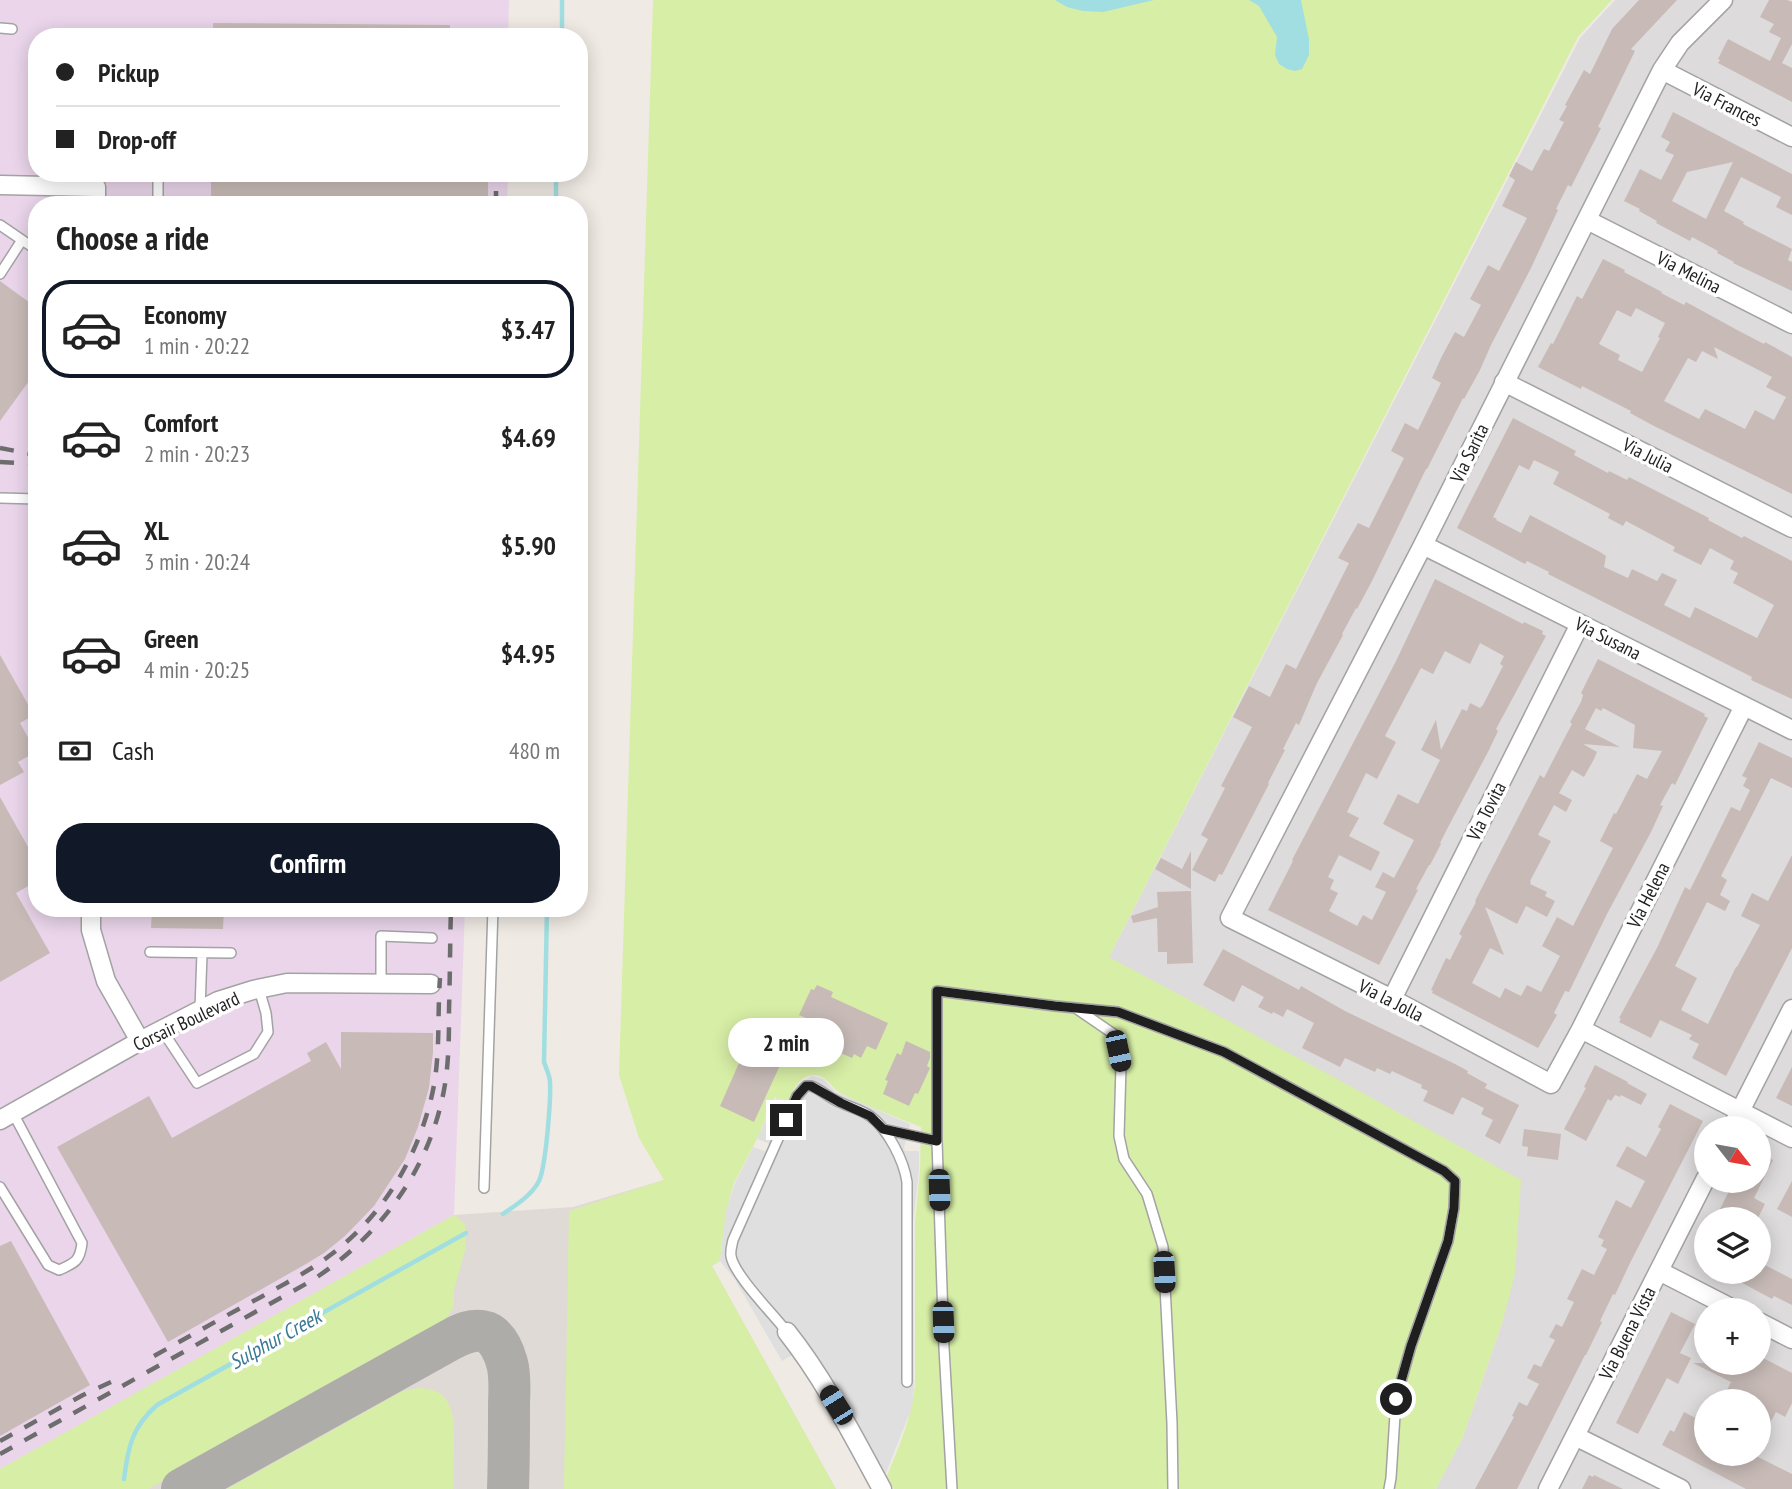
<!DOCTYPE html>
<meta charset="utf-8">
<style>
body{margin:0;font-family:"PT Sans Narrow",sans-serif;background:#f2f2f2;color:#222;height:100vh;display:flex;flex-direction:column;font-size:26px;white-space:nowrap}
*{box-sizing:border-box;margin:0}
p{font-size:23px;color:#767676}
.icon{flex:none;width:38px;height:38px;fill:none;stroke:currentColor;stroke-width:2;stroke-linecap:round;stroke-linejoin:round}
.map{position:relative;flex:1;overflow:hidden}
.sheet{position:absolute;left:28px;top:196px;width:560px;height:721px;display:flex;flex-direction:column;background:#fff;border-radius:28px;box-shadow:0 4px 18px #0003}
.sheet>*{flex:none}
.hud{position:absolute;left:28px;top:28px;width:560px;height:154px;border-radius:28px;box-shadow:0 4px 18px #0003;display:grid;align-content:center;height:154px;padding:0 28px;background:#fff}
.needle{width:46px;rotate:121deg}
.controls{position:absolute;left:1694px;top:1116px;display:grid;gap:14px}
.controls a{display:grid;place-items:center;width:77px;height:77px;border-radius:50%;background:#fff;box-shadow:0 4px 18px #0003;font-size:35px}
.end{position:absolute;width:32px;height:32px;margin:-16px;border:9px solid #1f1f1f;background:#fff;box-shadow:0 0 0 4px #fff}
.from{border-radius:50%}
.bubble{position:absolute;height:49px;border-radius:24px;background:#fff;box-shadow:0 4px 18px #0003;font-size:23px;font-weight:800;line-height:49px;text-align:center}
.car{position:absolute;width:21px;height:42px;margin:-21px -10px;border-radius:9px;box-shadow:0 0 5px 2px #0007;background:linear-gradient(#222 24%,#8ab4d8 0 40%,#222 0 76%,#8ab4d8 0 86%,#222 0)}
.hud b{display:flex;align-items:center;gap:24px;height:66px;font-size:26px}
.hud b+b{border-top:2px solid #e0e0e0}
.hud i{width:18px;height:18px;background:#222}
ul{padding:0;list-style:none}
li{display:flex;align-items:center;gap:21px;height:98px;margin:0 14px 10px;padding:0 14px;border:4px solid transparent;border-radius:28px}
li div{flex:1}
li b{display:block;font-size:26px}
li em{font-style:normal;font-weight:800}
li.selected{border-color:#111827}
li>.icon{width:63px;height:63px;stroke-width:1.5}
h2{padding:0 28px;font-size:32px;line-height:84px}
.pay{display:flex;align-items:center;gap:18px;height:77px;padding:0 28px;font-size:26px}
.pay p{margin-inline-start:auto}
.action{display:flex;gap:14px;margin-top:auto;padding:14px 28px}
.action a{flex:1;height:80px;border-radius:28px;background:#111827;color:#fff;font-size:28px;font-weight:800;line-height:80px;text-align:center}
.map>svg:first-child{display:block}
.residential{fill:#dddbdc;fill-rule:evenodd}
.industrial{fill:#ead5ea}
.airport{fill:#dfdad6}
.grass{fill:#d7eea6}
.parking{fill:#dfdfdf}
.water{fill:#a1dee1}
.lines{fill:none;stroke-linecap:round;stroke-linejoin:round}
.stream{stroke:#a1dee1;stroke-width:4.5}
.taxiway{stroke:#aeaca8;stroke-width:42}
.building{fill:#c8bbb7;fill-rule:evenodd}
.lane-casing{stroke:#a3a3a3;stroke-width:12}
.street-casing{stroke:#a3a3a3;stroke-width:21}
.lane{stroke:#fff;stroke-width:9}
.street{stroke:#fff;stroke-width:18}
.rail{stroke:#6d6d6d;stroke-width:4.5;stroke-dasharray:14 14;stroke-linecap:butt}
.route{stroke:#1f1f1f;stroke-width:9}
.labels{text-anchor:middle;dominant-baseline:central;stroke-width:7;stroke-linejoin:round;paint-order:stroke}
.street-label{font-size:19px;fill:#1f1f1f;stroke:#fff}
.water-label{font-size:21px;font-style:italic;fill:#3a7894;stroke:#fff}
</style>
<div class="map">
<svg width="1792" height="1489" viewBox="0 0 1792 1489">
<rect width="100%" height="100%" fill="#f0eae4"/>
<path class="residential" d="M1615,0H1792V1489H1436L1463,1437L1503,1320L1109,957L1580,38ZM1706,1129H1759V1181H1706ZM1706,1220H1759V1272H1706ZM1706,1311H1759V1363H1706ZM1706,1402H1759V1454H1706Z"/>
<path class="industrial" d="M0,0H509L508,37H37V173H508L507,205H37V908H465L454,1215L0,1469Z"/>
<path class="airport" d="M664,1180L836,1489H0V1469L454,1215L573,1207Z"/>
<path class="grass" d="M653,0H1612L1578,37L1109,957L1339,1080L1521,1180L1515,1274L1503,1320L1463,1437L1436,1489H894L887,1476C899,1446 912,1417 915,1385V1222L920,1170L921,1127C894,1116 866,1106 840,1093C831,1088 827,1075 814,1075C799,1076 794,1089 789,1100L787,1102L775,1097L757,1139L734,1183L726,1212L720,1261L712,1266L836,1489H564L569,1211L664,1180L639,1138L619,1075Z
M454,1215L465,1224L466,1247L454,1290V1306L449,1315L435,1330L148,1489H0V1469Z
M419,1388C457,1389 454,1422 454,1450C454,1463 453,1476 453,1489H227L403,1391Z"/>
<path class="parking" d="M812,1076L823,1079L836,1092L910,1124L904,1148L905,1151H919V1171L913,1222L914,1387L912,1407L886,1473L868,1483L794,1354L782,1361L734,1278L720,1261L726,1211L735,1183L753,1147L764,1151L768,1150L769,1146L768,1143L757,1139L776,1098L787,1102L790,1101L798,1084Z"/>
<path class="water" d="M1055,0H1154L1103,12L1083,11L1067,7Z
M1249,0H1301L1309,39V55L1302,69L1295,71L1287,69L1279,64L1275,55L1277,37L1259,6Z"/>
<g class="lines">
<path class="stream" d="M562,37V0
M556,205V173
M503,1214C516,1205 532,1195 539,1181C546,1166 551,1099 550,1082C550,1076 546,1068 544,1062L547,908
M124,1479C128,1447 132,1427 157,1405L466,1233"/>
<path class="taxiway" d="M182,1489L450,1340C461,1334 473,1328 486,1332C498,1337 504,1352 507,1363C511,1377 509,1393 509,1407C509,1434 509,1462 508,1489"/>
</g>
<path class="building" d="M1639,0H1677L1631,49L1635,51L1598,127L1601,128L1571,187L1568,185L1556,209L1558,210L1531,268L1491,345L1480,370L1464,399L1463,398L1427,469H1426L1372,581L1357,609L1356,608L1342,634L1343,635L1317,683L1299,725L1296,723L1283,749L1285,750L1268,783L1269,784L1222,875L1219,874L1215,882L1192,870L1208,839L1201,835L1225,788L1221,786L1252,727L1233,717L1249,686L1270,697L1286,664L1296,669L1349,563L1338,558L1358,523L1369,528L1404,458L1391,451L1405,423L1418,430L1441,383L1432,378L1442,356L1455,332L1464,337L1481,305L1470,299L1477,286L1488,265L1499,271L1527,218L1502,206L1515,180L1509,176L1516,162L1532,171L1544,149L1549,151L1564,122L1559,120L1567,106L1565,105L1584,70L1590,74L1612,29Z
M1769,0H1787L1792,2V44L1782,63L1792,68V102L1718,63L1720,60L1718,59L1728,39L1770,61L1781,38L1769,32L1774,24L1760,17Z
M213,23L450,25V37H213Z
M1673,112L1792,174V215L1776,207L1781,197L1741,177L1724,211L1744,222L1743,224L1792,249L1788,260L1792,262V291L1733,263L1734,262L1717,253L1718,251L1692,237L1690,241L1656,223L1657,221L1639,211L1640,209L1624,201L1640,169L1661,180L1674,155L1665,151L1670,142L1661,137ZM1733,162L1706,219L1672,201L1687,172Z
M211,173H488V205H211Z
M1603,259L1625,270L1624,272L1662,292L1661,293L1684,305L1686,302L1739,331L1764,344L1765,342L1792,357V494L1654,426L1630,413L1631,411L1582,386L1581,389L1538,367L1551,343L1553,344L1577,296L1582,299ZM1636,308L1665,323L1658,337L1660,338L1642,372L1618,360L1620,355L1599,344L1617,310L1631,317ZM1714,347L1772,377L1766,387L1786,397L1774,420L1755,410L1745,429L1705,409L1699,419L1664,401L1688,358L1696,362L1702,351L1718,359Z
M0,281L37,308V370L0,421Z
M1513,418L1576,451L1574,455L1608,473L1609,471L1627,480L1629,477L1709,518L1708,520L1742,538L1744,536L1792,561V699L1751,680L1752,677L1548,574L1549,572L1527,561L1525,564L1457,528ZM1534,460L1559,472L1553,484L1610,514L1608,518L1623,526L1626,521L1675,547L1673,551L1701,565L1710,548L1734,561L1730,569L1738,573L1733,583L1774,605L1757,638L1695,607L1690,618L1664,605L1677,580L1662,573L1657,581L1632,569L1628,578L1604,567L1606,556L1600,552L1530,515L1521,533L1496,520L1497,519L1493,517L1519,465L1529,470Z
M1435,579L1523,624L1524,622L1543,631L1542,634L1546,636L1496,729L1498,731L1489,750L1446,831L1440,843L1441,844L1430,865H1429L1416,889L1418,890L1379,965L1268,910L1293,861L1292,860L1396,661ZM1480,643L1504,656L1500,664L1503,666L1483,705L1480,708L1470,703L1467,711L1462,709L1441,750L1436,720L1421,750L1440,760L1418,804L1398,794L1383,824L1414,840L1394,878L1383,872L1375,887L1386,892L1372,920L1363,915L1357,926L1329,911L1338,893L1330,889L1334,880L1328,877L1339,855L1371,871L1380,852L1349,836L1359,818L1347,812L1366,773L1377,779L1396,742L1385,736L1421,668L1433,674L1445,651L1470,664Z
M0,655L34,715L20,723L36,752L18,762L24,772L0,785Z
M1598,659L1705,714L1704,716L1708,718L1675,785L1672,783L1660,805L1663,806L1651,832L1607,914L1569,992L1565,991L1554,1013L1557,1015L1538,1048L1432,993L1433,991L1431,990L1446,958L1450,960L1462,936L1459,934L1476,902L1475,901L1540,775L1544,778L1564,739L1572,724L1570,722L1581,702L1583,695L1581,693ZM1596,708L1601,711L1603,708L1635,725L1633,748L1662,751L1647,779L1637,774L1616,814L1614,813L1600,841L1613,848L1573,926L1557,917L1542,946L1560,956L1541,992L1527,985L1521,996L1505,988L1500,998L1472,983L1490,948L1504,955L1485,907L1517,924L1526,906L1547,917L1555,901L1545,896L1547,892L1530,884L1531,882L1530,881L1551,841L1538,835L1554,805L1566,812L1572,800L1559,793L1572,770L1584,777L1594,759L1597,752L1583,744L1620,747L1585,729Z
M1759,742L1792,758V788L1771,778L1721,876L1727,880L1720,895L1730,901L1725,911L1707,902L1675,966L1697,978L1681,1010L1708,1024L1736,967H1737L1760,925L1741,916L1752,893L1768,901L1792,855V948L1726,1076L1692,1058L1699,1044L1689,1039L1692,1035L1660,1020L1651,1038L1619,1022L1621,1019L1619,1018L1657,948L1685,887L1690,890L1694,882L1731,807L1740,811L1750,790L1743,786L1747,778L1742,776Z
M0,797L37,863V881L16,893L50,953L0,982Z
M1191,851V889L1155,869L1161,858L1182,869Z
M1191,891L1193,963L1167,964V952H1158L1157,918L1133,923L1131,916L1158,907L1157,892Z
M152,908H224L223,929L151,928Z
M1223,949L1299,990L1301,986L1345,1011L1455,1064L1468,1071L1467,1073L1487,1084L1485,1088L1519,1105L1500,1144L1485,1136L1493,1120L1481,1114L1484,1108L1462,1097L1453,1115L1423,1101L1428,1091L1421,1088L1422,1085L1392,1071L1390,1074L1377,1068L1375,1072L1345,1058L1340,1067L1302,1048L1314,1023L1287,1009L1283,1017L1273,1012L1272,1014L1258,1007L1264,997L1242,985L1234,1002L1203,985Z
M817,985L833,992L831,997L888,1023L876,1050L867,1046L861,1058L854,1054L852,1058L834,1050L836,1045L808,1033L813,1021L799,1015L811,989L814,990Z
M341,1032L433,1033V1052L429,1088L418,1127L405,1159L374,1206L345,1236L324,1253L306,1264L168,1342L57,1147L149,1096L172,1138L311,1061L307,1053L326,1042L341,1069Z
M906,1041L930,1052V1058L927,1066L930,1068L918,1094L915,1093L909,1106L883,1094L888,1081L885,1080L897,1053L901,1055Z
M747,1045L782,1061L754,1122L720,1106Z
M1595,1065L1628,1082L1627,1083L1647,1094L1641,1105L1621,1095L1620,1097L1615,1095L1611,1101L1608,1099L1586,1141L1564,1129L1586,1088L1584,1087Z
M1792,1067V1106L1776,1098Z
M1670,1104L1703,1121L1631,1261L1615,1295L1613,1294L1600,1321L1602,1322L1586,1355H1585L1517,1489H1475L1514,1417L1512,1416L1519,1402L1527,1406L1539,1384L1527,1378L1534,1364L1541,1367L1555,1340L1549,1337L1556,1324L1562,1327L1574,1302L1567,1299L1582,1269L1594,1275L1607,1249L1601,1246L1604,1240L1598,1237L1616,1200L1631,1208L1645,1181L1616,1166L1627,1146L1646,1157L1661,1129L1658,1127Z
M1524,1129L1561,1134L1558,1160L1527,1156L1528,1147L1522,1146Z
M1759,1153L1773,1160L1754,1198L1765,1204L1757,1220L1746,1214L1743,1220H1726L1717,1215L1734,1181H1759Z
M1792,1181V1217L1777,1209Z
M11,1241L90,1385L0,1436V1246Z
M1759,1262L1792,1279V1305L1774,1296L1772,1299L1722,1272H1759Z
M1671,1312L1695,1324L1680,1353L1691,1358L1678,1384L1667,1378L1638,1434L1616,1423Z
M1759,1356L1792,1373V1403L1785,1417L1776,1412L1759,1443V1402H1721L1731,1382L1693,1363H1759Z
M1684,1412L1703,1422L1697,1434L1706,1438V1454H1752L1792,1474V1489H1746L1662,1445L1670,1430L1674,1432Z
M1589,1475L1593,1477L1594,1475L1623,1489H1582Z"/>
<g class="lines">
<defs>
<path id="lane" d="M0,28L12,29
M158,205V173
M0,225L22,240
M0,274L22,240L37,250
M0,498L37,499
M150,952L231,953
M381,984V936L432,938
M1077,1009L1115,1035L1121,1066L1119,1136L1124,1159L1147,1194L1163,1247L1172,1423L1173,1489
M200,1010L202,953
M162,1030L197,1083L254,1054L268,1032L266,1013L259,989
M883,1129L937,1141V991L1055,1006L1118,1012L1224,1052L1444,1171L1455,1181L1454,1208L1448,1241L1411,1346L1396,1399L1391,1478L1389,1489
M937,1141L944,1348L952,1489
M0,1187L48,1265L59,1270C75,1263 80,1261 82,1243L13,1113
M484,1188L493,908
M787,1332C774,1315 734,1275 731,1256C730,1251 732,1245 733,1240L797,1096L806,1086H811C820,1089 827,1096 835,1100C846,1106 860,1109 870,1116C888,1129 904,1161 907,1182V1382"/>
<path id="street" d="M1723,0L1680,43L1662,70L1423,545L1230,918L1392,999L1551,1084L1581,1029L1744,706
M1662,70L1792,137
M0,185L96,187V205
M1587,220L1792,324
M1504,382L1792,528
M1423,545L1792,730
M91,908V930L106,981L140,1041
M1392,999L1580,624
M1581,1029L1792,1138
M0,1120L140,1041L218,1001L253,990L287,983L431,984
M1731,1129L1792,1009
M1659,1271L1737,1311
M1759,1322L1792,1339
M787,1332C825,1380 853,1436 882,1489
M1575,1436L1681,1489
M1548,1489L1706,1178"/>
</defs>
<use href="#lane" class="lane-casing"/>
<use href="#street" class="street-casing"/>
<use href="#lane" class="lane"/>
<use href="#street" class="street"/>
<path class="rail" d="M496,205V173
M0,448L37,455
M0,462L37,464
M154,1356C190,1336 225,1316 261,1297C284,1284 308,1272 329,1256C381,1218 416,1161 431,1099C441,1060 437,1018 440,978
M0,1441L83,1395L111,1382
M0,1454L311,1281C379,1237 429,1171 444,1090C449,1063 449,1036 449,1010C450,976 450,942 451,908"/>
</g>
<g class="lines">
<path class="route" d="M786,1120L797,1096L806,1086H811L841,1103L870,1116L883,1129L937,1141V991L1055,1006L1118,1012L1224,1052L1444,1171L1455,1181L1454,1208L1448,1241L1411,1346L1396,1399"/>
</g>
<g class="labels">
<g class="street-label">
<text transform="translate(1727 104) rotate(27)">Via Frances</text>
<text transform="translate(1689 272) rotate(27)">Via Melina</text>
<text transform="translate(1469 453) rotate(-64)">Via Sarita</text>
<text transform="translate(1648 455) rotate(27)">Via Julia</text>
<text transform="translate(1608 638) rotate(27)">Via Susana</text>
<text transform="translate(1486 811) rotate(-63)">Via Tovita</text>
<text transform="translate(1648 895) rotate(-63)">Via Helena</text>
<text transform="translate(1391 1000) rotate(27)">Via la Jolla</text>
<text transform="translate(186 1021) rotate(-25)">Corsair Boulevard</text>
<text transform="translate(1627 1333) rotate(-63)">Via Buena Vista</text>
</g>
<g class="water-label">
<text transform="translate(275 1339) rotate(-29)">Sulphur Creek</text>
</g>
</g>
</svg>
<div class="controls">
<a><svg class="needle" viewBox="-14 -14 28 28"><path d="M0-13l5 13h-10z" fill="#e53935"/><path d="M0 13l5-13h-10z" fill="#767676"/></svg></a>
<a><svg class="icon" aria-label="layers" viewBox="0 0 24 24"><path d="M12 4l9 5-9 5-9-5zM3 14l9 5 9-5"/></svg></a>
<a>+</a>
<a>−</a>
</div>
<i class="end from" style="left:1396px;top:1399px"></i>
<i class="end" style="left:786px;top:1120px"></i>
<div class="bubble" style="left:728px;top:1018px;width:116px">2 min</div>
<i class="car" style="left:1118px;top:1051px;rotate:168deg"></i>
<i class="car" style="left:939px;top:1190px;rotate:178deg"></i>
<i class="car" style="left:1164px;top:1272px;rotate:177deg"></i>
<i class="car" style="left:943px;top:1322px;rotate:178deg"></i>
<i class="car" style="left:836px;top:1405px;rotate:328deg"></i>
<div class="hud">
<b><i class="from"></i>Pickup</b>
<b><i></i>Drop-off</b>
</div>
<section class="sheet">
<h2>Choose a ride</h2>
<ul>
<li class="selected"><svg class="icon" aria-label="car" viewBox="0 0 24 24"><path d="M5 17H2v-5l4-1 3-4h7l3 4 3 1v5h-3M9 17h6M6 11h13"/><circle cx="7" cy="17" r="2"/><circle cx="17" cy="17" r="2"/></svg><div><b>Economy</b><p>1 min · 20:22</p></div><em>$3.47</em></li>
<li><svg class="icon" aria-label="car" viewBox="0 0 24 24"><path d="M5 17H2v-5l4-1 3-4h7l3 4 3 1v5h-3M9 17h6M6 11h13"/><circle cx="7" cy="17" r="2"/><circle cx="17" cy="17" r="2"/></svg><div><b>Comfort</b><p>2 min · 20:23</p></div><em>$4.69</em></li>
<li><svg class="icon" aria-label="car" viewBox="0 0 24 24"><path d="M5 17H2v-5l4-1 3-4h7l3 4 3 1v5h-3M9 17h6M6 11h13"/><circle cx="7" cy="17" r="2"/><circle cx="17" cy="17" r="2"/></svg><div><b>XL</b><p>3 min · 20:24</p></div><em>$5.90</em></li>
<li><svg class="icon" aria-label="car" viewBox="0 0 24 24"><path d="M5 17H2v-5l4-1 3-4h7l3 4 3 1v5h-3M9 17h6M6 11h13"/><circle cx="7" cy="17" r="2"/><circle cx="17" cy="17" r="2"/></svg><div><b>Green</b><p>4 min · 20:25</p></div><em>$4.95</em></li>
</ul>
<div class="pay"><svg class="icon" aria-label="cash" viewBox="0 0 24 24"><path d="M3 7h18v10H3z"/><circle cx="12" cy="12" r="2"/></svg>Cash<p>480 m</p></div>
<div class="action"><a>Confirm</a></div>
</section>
</div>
